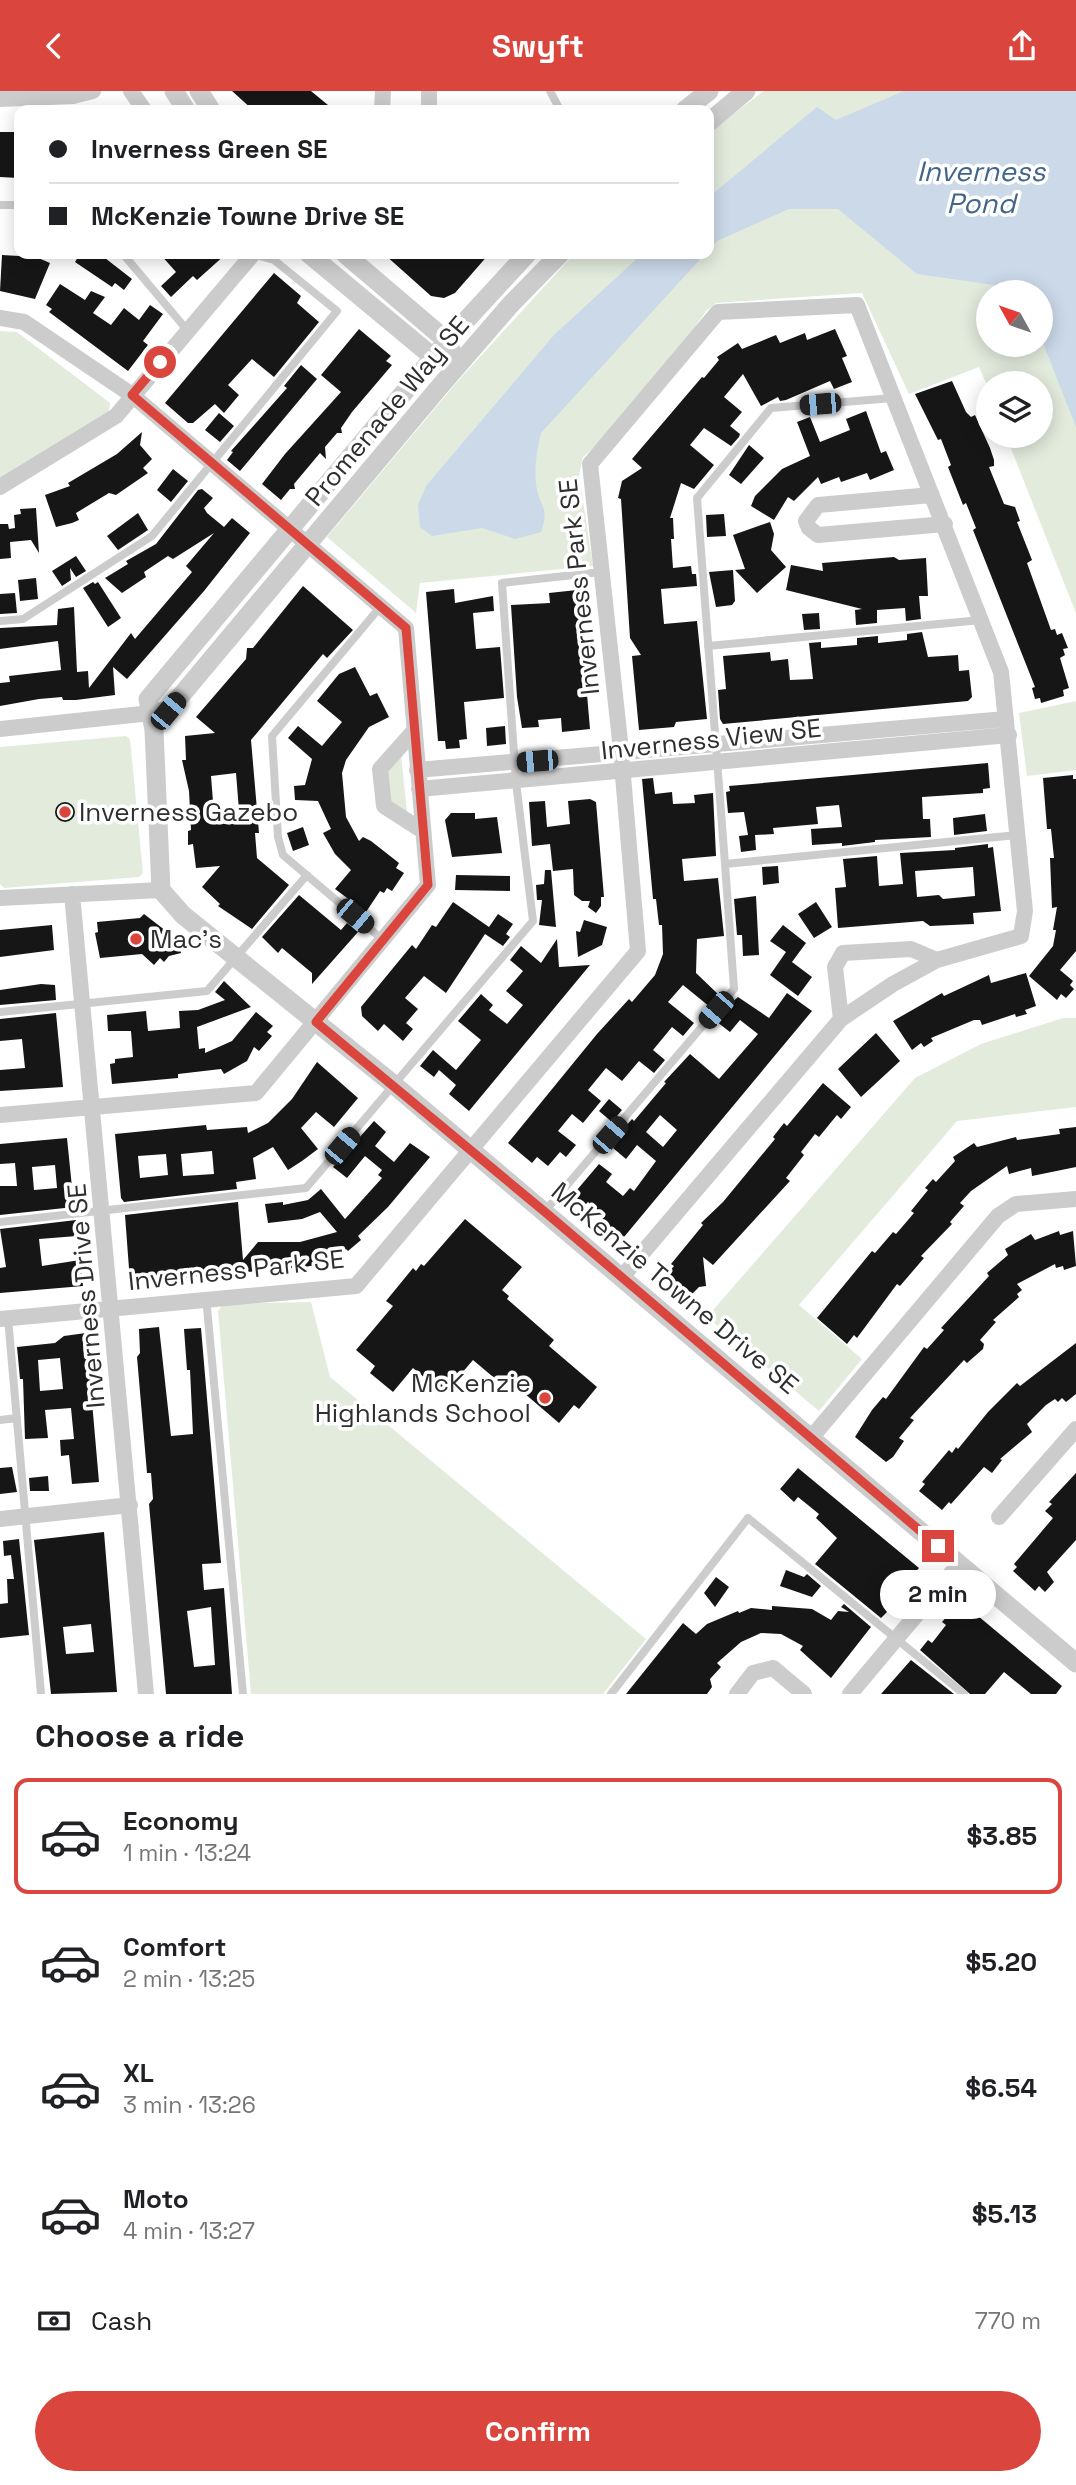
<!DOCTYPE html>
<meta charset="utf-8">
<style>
body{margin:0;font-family:"Space Grotesk",sans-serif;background:#f6f6f6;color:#202124;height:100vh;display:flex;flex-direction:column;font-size:26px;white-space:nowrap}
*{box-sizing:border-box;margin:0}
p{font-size:23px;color:#757577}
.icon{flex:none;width:38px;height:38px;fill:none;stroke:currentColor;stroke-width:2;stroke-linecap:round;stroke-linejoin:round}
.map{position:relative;height:1603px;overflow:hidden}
.side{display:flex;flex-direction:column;background:#fff;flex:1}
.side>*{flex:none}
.banner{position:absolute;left:14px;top:14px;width:700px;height:154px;border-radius:14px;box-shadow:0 4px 18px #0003;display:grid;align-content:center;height:154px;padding:0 35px;background:#fff}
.needle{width:46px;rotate:310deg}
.buttons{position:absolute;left:976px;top:189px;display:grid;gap:14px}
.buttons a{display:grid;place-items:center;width:77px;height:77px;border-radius:50%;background:#fff;box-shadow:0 4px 18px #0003;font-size:35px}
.end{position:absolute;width:32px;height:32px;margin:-16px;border:9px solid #da463d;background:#fff;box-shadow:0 0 0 4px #fff}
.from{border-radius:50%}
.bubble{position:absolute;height:49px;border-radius:24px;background:#fff;box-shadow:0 4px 18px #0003;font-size:23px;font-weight:700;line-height:49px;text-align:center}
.car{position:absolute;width:21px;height:42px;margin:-21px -10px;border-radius:9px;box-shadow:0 0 5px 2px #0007;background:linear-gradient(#222 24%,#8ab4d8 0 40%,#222 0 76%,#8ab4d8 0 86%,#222 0)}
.banner b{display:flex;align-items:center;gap:24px;height:66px;font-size:26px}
.banner b+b{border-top:2px solid #e0e0e0}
.banner i{width:18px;height:18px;background:#202124}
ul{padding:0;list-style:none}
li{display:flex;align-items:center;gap:21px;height:116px;margin:0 14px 10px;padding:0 21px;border:4px solid transparent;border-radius:14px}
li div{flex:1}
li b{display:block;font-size:26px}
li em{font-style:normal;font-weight:700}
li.on{border-color:#da463d}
li>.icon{width:63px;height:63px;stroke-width:1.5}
h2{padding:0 35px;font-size:32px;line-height:84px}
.pay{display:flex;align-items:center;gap:18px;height:77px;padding:0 35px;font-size:26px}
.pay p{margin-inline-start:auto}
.cta{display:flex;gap:14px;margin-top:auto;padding:14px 35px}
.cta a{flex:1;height:80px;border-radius:42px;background:#da463d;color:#fff;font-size:28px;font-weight:700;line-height:80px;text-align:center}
header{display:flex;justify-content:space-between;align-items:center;height:91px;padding:0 35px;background:#da463d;color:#fff;font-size:32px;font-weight:700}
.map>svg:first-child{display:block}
.green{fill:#e3ebdd;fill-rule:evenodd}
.water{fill:#cbd9e9}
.building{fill:#161616;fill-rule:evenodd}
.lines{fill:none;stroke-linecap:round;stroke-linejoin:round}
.service{stroke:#ccc;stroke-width:8}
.minor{stroke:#ccc;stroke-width:16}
.tertiary{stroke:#ccc;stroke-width:19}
.route{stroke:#da463d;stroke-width:9}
.poi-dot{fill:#da463d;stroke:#fff;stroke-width:2.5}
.labels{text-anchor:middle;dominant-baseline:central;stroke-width:7;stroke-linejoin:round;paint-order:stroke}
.street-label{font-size:26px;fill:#2f2f2f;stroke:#fff}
.poi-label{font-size:26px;fill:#2f2f2f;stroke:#fff;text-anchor:start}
.water-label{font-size:28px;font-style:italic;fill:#42658b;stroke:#fff}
</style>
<header><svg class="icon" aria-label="back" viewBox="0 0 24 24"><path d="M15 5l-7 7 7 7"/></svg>Swyft<svg class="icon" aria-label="share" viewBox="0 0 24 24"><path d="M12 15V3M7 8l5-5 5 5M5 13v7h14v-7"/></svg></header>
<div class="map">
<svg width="1076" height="1603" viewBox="0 0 1076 1603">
<rect width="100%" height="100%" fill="#fff"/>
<path class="green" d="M764,0H1076V522L1006,345H1041V292H989V299L979,276L909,303L862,202L716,212L706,220L674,266L610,342L583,366L579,384L593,475L420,492L416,522L327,446L457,291L574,163H709V41ZM989,201H1041V254H989Z
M0,240L17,241L110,312L109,321L0,390Z
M1076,610V679L1027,685L1019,622Z
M126,645L130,648L143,782L139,786L4,797L0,793V656Z
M400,655L408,730L384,715L380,678Z
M1063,927H1076V1016L957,1030L799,1214L862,1268L819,1320L707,1226L915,987L981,953Z
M311,1211L330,1286L646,1548L603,1603H251L218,1220L223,1213Z"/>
<path class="water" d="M904,0H1076V336L1041,247V201H1015L1008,196L917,183L838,118H789L717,150L709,159V106L817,16L836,29Z
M642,163H705L541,342C537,359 534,375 536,393C539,416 550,415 541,441L515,448L482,437L432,445L420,436L418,414L426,395L554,244Z"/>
<path class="building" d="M232,0H311L334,19H253Z
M0,41H19V87L0,86Z
M80,163H108L105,167L132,188L124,199L115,192L112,196L75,171Z
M160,163H226L197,189L193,185L171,206L161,195L176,181Z
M384,163H489L455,202L444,207L431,205Z
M2,164L36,166L50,172L35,208L0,200Z
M274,182L301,205L297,212L319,231L274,286L252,268L228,294L239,304L224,322L215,313L193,332H188L165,312Z
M60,193L85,209L91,200L105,206L93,222L111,234L124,217L139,229L150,214L163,223L143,250L148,254L128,280L49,221L52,218L46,214Z
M359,238L391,265L386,270L392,274L352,321L341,337L342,342H337L325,356L326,368L320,362L294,393L295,398H290L281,409L262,393L285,363L341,301L321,284Z
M835,238L847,265L842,267L852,291L834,298L830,290L786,309L780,310L778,306L761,315L743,283L724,306L742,321L730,335L740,343L739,346L731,355L704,337L690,354L714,374L694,398L681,392L670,427H673L674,448H671L673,477L691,475L692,483H696L697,495L661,498L664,533L697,530L707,628L676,631L674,636L639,639L632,565L641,564L630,547L621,408L618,407L622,390L642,377L632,368L702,286L704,287L719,269L717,266L738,252L742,258L776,244L780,252L805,242L807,249Z
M301,274L317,288L240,380L227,369L233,361L231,360L287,297L284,295Z
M952,290L966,321L971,326L975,324L990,357L994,369V375L989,376L1004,413L1015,416L1020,430L1017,431L1032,469L1027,472L1051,539L1055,538L1057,544L1062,542L1068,557L1063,558L1065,564L1060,567L1069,597L1063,599L1064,605L1041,612L1040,607L1035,608L1032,597L1035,596L973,439L976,437L966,412L963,414L948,376L951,374L941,348L938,349L915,303Z
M866,320L881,362L886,360L894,379L870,389L867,382L841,391L839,386L821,393L818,386L794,410L788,406L774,429L751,415L755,405L782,378L810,365L797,331L810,326L820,351L850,339L846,328Z
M219,322L234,335L220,351L205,339Z
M142,341L140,354L152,368L143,377L148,382L116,404L109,402L76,422L79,429L72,432L56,436L45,404L70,395L68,392L117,363Z
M749,354L764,367L741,393L729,384Z
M173,378L188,390L171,411L157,399Z
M202,398L213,407L204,417L207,422L224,436L232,427L250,442L204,500L127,588L113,576L115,604L76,609H63L62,606L39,608L0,615V592L10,591L9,585L61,579L58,550L0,558V537L57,534L58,518L74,516L77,581L88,580L89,597L131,542L135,548L192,481L186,475L214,442L173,468L168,465L144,481L146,486L122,502L105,487L128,473L126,470L156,453L198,399Z
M36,417L39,462L31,449L10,451L11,467L0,468V433H8L9,438L15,437L14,424L21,423L20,418Z
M138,422L148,439L118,459L107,445Z
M724,423L726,445L707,446L706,424Z
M770,431L774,443L771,459L786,476L757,502L735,479L745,478L733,444Z
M76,465L86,480L76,486L70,477L71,489L62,495L52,480Z
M894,466L899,469L926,467L928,505H919L921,528L906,530L905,517L877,519V532L856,534L855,519L862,518L786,499L791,474L823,480L822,472Z
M733,479L735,510L732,514L716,516L709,481Z
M36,487L38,508L20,510L18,489Z
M93,491L95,493L98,491L121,527L108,536L83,497Z
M303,495L353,539L327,567L323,563L251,649L259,742H255L257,767L289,794L252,838L218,815L220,813L202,796L220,775L196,777L193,753L188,754V740L191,739L189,700L182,669H186L185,645L215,642L196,626L246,568L247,557H253ZM236,682L240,732L218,733L217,723H214L211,685Z
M454,498L455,512L493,505L494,520L473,522L476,558L500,556L504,607L464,611L467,648L459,649L460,657L446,658L445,650H438L426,501Z
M577,499L581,537L577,541L579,557H583L590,638L562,641L561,627L538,629L539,636L522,637L517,606L511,514L550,512L549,502Z
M15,502L17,522L0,523V503Z
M819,522L820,538L804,539L802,523Z
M922,541L928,566L958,564L959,580L969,579L972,606L968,610L723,633L720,628L718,599L726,598L723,565L770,561L771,570L788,568L790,589L813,588L809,552L821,551V557L857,554V547L878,545V552L907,549V543Z
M355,576L370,605L377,602L389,626L369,636L346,669L342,682L346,726L359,750L363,746L371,750L399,772L396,777L404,782L392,800L387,797L384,802L380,800L366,821L335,798L351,779L335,763L323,742L331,738L318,710L295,709L294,695L305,694L312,668L288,647L298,635L322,655L342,631L317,610L339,583Z
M505,635L506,653L487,655L486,637Z
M988,672L990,697L983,698V702L922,706L923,728H930L931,746L875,749V751L842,755V752L812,754L811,738L842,736L839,714L816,716L818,733L773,737L774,743L755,744L756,759L741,761L739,745L748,744L744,721L728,722L726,701L730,700L729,695Z
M1073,684V688H1076V860L1060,879L1073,890L1070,894L1074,898L1066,907L1061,903L1057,909L1029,885L1053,855L1056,839H1053L1057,816L1052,817L1050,767H1054L1051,738H1047L1043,687Z
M653,687L655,703L672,701L673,713L695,712L694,704L713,702L716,765L682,768L684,790L718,787L724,845L697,848L696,882L720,905L710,916L683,894L668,911L694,932L683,945L672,936L653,959L665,969L654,982L639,970L622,990L606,977L588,999L601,1010L583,1032L572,1023L558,1040L576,1054L566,1066L560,1061L548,1075L537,1066L532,1072L508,1052L597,943L629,908L632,911L655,884L663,863L662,834H659L656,808H653L642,688Z
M590,708L596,711L604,806H601V815L596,822L588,816L590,810H582L574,804L573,778L553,780L550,753L532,755L529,711L545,710L547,736L570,733L568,710Z
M55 721a10 10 0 1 1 20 0a10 10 0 1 1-20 0Z
M451,722H475V728L497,726L502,762L452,766L445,729Z
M985,723L987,740L954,744L953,727Z
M303,736L309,754L293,760L287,742Z
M988,753V757L993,756L1001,820L973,822L974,833L930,835L923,830L838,837L835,797L846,796L843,768L877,765L879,795L903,793L900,762L955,759V757ZM973,776L975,805L943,808L939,804L917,806L915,780Z
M778,775L779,792L763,794L762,776Z
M545,779H551L556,836L539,834L542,809H537L536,794L544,793Z
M456,784L510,785V800L455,799Z
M299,804L341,839L347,832L358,841L312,893V882L282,857L278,862L262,846Z
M756,805L759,864L743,865L742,844H737L734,808Z
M453,811L489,836L498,823L513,833L506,843L510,846L503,855L485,843L446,902L424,885L405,907L418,918L406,932L413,938L403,950L384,933L378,940L362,925L361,916L412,854L416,858L432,834L436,836Z
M816,811L832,836L814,847L798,823Z
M144,823L179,850L181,862L169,865L164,871L160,867L154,874L142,863L100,867L95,842L98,841L97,831L140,827Z
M584,829L607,836L602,854L578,866L576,840L580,841Z
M52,834L54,859L0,866V839Z
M783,834L806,852L792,871L812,886L798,905L770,884L786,861L770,850Z
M557,848L559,876L590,874L469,1020L449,1003L456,994L439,979L434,986L420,975L433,959L456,979L481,949L458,930L481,903L493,914L489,919L507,933L523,914L506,900L523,880L510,869L521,855L541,872Z
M1026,882L1036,915L1025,919L1027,923L1016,926L1015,923L982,934L980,929H974L931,947L933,950L924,956L921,952L912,959L893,930L942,902L944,905L989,884L991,892Z
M224,890L251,916L197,936L199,958L205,957V962L232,950L256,921L273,935L267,941L272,945L259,960L254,956L247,970L224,983L221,978L178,983V987L112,993L110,973L115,972V968L133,966L131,940H108L107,924L146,920L148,940L180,937L179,920L198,919L225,909L215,901Z
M41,893L55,894L56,909L0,914V899Z
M787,902L812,920L624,1146L621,1143L617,1147L599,1132L605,1125L588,1111L583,1116L571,1106L599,1073L612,1083L606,1091L623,1105L630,1097L634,1100L656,1070L637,1054L626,1068L613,1057L624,1042L622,1040L632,1028L634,1030L666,992L664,991L690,963L719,988L758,943L740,929L730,941L717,931L730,913L738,906L769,927ZM660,1024L677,1039L663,1056L646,1041Z
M56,922L63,996L0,1000V979L25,977L22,948L0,950V928Z
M876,942L900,970L861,1006L838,978Z
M317,971L358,1007L334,1036L316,1021L301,1037L318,1058L302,1070L288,1079L273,1056L253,1067L256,1088L236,1091L237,1098L124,1111L121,1107L115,1043L206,1034L207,1039L247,1036L248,1042L268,1032L292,1008ZM212,1060L214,1083L183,1085L181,1063ZM166,1063L168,1084L140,1087L138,1065Z
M823,992L851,1016L841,1028L837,1024L819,1046L815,1043L801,1061L804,1064L786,1087L790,1090L713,1174L703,1166L706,1195L699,1196L692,1203L678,1192L676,1195L668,1189V1182L674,1175L671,1173L703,1134L701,1132L723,1111L775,1048L773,1046L784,1032L787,1035Z
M609,1008L622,1019L612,1031L599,1020Z
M374,1030L386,1041L375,1055L394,1071L410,1052L430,1066L388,1116L358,1145L361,1149L348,1160L346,1158L339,1164L323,1162L325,1172L305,1176L130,1191L125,1124L238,1111L243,1169L258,1151H300L337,1141L320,1121L302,1128L268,1132L265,1113L283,1111V1114L308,1109L321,1098L345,1128L382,1087L378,1084L382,1079L365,1065L347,1087L333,1076Z
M1076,1036V1076L1032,1085L1031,1077L1009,1083L1007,1075L971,1100L960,1112L964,1115L950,1131L952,1133L921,1165L924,1167L900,1195L897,1193L857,1247L854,1244L847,1253L817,1227L872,1160L875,1162L893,1141L896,1143L914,1122L911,1120L928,1099L925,1097L933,1088L936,1091L955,1070L953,1066L974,1052L977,1056L1016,1046L1017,1049L1060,1043L1059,1038Z
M67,1047L74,1116L0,1124V1095H17L15,1072L0,1073V1053ZM55,1074L57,1097L34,1099L32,1076Z
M465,1128L522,1176L502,1199L509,1205L507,1208L554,1249L549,1255L597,1296L579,1318L574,1314L559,1332L517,1296L512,1302L473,1269L444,1303L413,1277L393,1301L370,1282L375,1275L356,1259L393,1215L386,1210L413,1177L416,1180L421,1173L424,1175Z
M76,1129L77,1145L39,1148L42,1175L80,1169L83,1195L0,1202V1177L6,1176L0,1138Z
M1059,1140L1060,1144L1073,1140L1076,1175L1064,1179L1063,1175L1056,1177L1055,1173L1017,1193L1022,1199L1017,1203L1019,1206L993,1229L996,1231L980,1249L984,1253L983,1258L967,1272L964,1269L910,1327L914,1329L899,1347L904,1350L893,1366L886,1371L855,1346L872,1319L883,1306L886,1308L924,1256L927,1258L944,1239L941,1237L989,1185L987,1182L1008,1164L1005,1158L1031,1143L1035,1149Z
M159,1236L171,1345L193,1343L190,1279H187L184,1238L201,1237L221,1472L202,1473L204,1499L224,1497L232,1603H166L149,1413L153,1408L151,1382H147L137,1266L140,1262L139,1238ZM211,1516L215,1574L194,1576L187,1520Z
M86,1242L99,1391L72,1393L69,1364L61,1365L60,1349L74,1348L71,1317L45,1319L48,1347L25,1348L23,1288H20L17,1256L55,1252L64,1245ZM60,1267L63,1298L40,1300L38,1269Z
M1076,1252V1303L1066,1311L1062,1307L1058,1311L1055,1308L1046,1314L1027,1333L1032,1341L1000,1368L1002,1369L992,1382L984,1376L951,1413L949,1411L942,1419L919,1400L925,1393L922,1391L949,1359L952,1362L956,1356L958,1358L988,1321L1017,1292L1020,1295Z
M12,1376L17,1401L0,1403V1377Z
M798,1377L919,1477L888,1514L891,1517L881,1527L815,1473L837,1447L816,1427L819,1423L798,1406L794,1411L780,1398Z
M1076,1382V1449L1047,1481L1054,1491L1045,1501L1039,1495L1035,1500L1013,1480L1017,1476L1014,1473L1053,1427L1045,1420L1052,1413L1049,1411Z
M48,1385L49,1400H30L29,1387Z
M104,1441L117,1601L51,1603L34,1449ZM91,1533L94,1561L66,1563L63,1536Z
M19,1448L29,1544L0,1547V1513L8,1512L7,1488H14L11,1464L4,1465L3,1450Z
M786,1479L804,1486L807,1483L821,1495L812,1506L780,1495Z
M716,1486L729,1496L715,1516L704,1502Z
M960,1510L1062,1595L1056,1603H1031L1004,1581L985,1603H970L920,1559L928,1549L932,1552L946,1534L942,1531Z
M844,1513L871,1536L831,1587L800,1559L803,1555L781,1543L761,1542L741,1551L717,1572L721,1576L710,1588L712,1596L707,1603H626L683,1532L696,1543L707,1533L738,1520L739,1522L751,1517L772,1519V1515L812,1518L831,1529L838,1520L849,1521L841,1516Z
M911,1569L954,1603H881Z"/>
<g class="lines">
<path class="service" d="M550,0L560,19
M0,114H19
M123,163L187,239
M381,515L272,645L278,746L283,764L383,849
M0,530L23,528L152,445L337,220L274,169L253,163
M708,555L981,529
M725,773L697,407L771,317L893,307
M0,921L207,900L307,784
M545,1120L734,898L725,773L1017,744
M0,1131L306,1097L533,830L516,691L502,492L601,481
M206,1206L243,1603
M8,1227L41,1603
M0,1329L17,1327
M611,1603L748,1427L964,1603"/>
<path class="minor" d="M131,0L144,19
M429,0V19
M0,8L73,5L93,0
M382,19L383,0
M0,227L24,231L132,304L406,537L428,794L256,1002L0,1024
M0,396L116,325L253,163
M932,404L818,414L806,430L809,437L818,444L945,433
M0,638L151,622
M413,641L380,678L384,715L423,740
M417,679L1006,628
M419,698L1009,644
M72,803L146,1603
M0,807L161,799
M841,928L835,876L843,862L911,858L937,869
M0,1228L356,1195L638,860L620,650L590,373L718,221L857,214L1001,581L1025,820L1021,845L937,869L893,893L841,928L622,1186
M811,1347L998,1125L1016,1113L1076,1108
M999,1426L1076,1338
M0,1428L130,1414
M737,1603L753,1582L773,1577L804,1603
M850,1603L959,1473"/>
<path class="tertiary" d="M174,0L186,19
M199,0L211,19
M685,19L709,0
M709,31L746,0
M309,163L433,266L444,270
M345,163L447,250L452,261
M527,163L447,250L148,608L154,639L161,799L183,824L393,993L1076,1572
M151,622L168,620L441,294L511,213L560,163"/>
</g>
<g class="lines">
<path class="route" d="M160,271L132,304L406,537L428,794L316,931L545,1121L938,1455"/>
</g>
<g class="poi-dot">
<circle cx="65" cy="721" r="7"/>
<circle cx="136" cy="848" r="7"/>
<circle cx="545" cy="1307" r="7"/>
</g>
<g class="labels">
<g class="street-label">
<text transform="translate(387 320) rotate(-50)">Promenade Way SE</text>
<text transform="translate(579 496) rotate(-96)">Inverness Park SE</text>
<text transform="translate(711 648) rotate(-6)">Inverness View SE</text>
<text transform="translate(236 1179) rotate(-6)">Inverness Park SE</text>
<text transform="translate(675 1197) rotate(40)">McKenzie Towne Drive SE</text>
<text transform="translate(86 1205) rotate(-95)">Inverness Drive SE</text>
</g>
<g class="poi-label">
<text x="79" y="721">Inverness Gazebo</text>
<text x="150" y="848">Mac's</text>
<text x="531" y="1292" text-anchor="end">McKenzie<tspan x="531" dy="30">Highlands School</tspan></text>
</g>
<g class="water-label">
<text x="981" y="80">Inverness<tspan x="981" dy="32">Pond</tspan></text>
</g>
</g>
</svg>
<div class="buttons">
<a><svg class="needle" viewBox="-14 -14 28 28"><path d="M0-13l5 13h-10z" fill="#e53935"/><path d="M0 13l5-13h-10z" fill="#757577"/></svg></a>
<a><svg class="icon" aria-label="layers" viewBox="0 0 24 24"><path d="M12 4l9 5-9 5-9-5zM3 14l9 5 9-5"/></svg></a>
</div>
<i class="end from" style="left:160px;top:271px"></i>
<i class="end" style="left:938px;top:1455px"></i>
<div class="bubble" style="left:880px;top:1479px;width:116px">2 min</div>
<i class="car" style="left:820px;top:313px;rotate:265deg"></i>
<i class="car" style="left:168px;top:620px;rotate:40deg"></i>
<i class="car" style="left:537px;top:670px;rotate:265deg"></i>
<i class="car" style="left:355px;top:825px;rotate:130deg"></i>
<i class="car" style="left:716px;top:919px;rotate:221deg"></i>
<i class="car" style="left:610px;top:1044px;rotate:41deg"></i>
<i class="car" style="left:342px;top:1055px;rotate:40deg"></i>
<div class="banner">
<b><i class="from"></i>Inverness Green SE</b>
<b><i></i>McKenzie Towne Drive SE</b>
</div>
</div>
<section class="side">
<h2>Choose a ride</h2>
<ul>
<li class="on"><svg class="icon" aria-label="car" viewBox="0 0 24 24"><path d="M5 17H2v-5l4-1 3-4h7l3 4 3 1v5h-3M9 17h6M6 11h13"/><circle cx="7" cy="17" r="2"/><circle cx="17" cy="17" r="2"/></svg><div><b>Economy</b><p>1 min · 13:24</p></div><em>$3.85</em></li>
<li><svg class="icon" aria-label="car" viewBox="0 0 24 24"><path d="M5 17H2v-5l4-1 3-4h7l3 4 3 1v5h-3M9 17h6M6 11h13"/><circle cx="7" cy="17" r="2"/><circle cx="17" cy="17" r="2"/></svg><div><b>Comfort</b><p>2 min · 13:25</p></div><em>$5.20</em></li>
<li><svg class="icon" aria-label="car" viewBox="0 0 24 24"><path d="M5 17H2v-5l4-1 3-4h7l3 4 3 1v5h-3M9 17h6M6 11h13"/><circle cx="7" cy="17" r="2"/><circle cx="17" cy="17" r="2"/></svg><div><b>XL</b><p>3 min · 13:26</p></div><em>$6.54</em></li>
<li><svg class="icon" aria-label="car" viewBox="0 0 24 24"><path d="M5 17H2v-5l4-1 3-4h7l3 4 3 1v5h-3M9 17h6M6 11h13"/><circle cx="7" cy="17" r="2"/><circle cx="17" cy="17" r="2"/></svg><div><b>Moto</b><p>4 min · 13:27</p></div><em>$5.13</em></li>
</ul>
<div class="pay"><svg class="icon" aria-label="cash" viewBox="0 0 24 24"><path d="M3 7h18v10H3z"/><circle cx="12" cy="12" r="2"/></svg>Cash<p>770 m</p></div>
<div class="cta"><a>Confirm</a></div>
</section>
